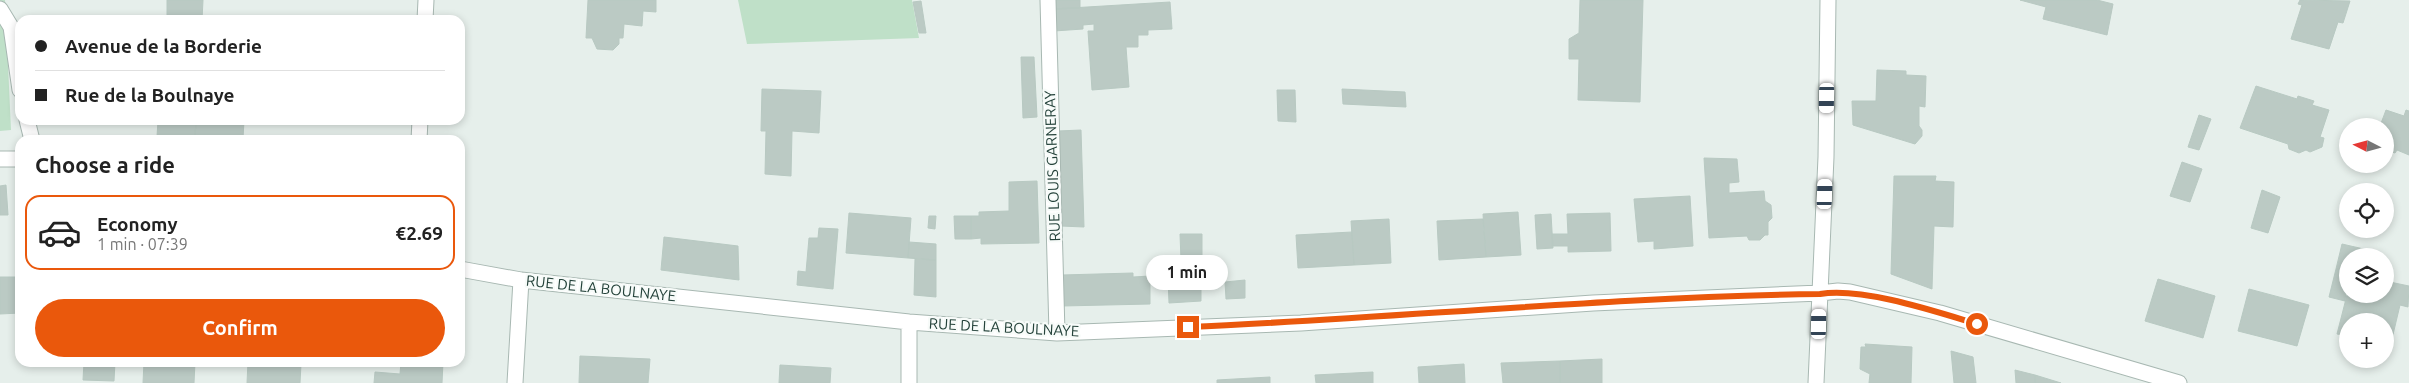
<!DOCTYPE html>
<meta charset="utf-8">
<style>
body{margin:0;font-family:Ubuntu,sans-serif;background:#f2f2f2;color:#222;height:100vh;display:flex;flex-direction:column;font-size:19px;white-space:nowrap}
*{box-sizing:border-box;margin:0}
p{font-size:16px;color:#767676}
.icon{flex:none;width:28px;height:28px;fill:none;stroke:currentColor;stroke-width:2;stroke-linecap:round;stroke-linejoin:round}
.map{position:relative;flex:1;overflow:hidden}
.panel{position:absolute;left:15px;top:135px;width:450px;height:232px;display:flex;flex-direction:column;background:#fff;border-radius:15px;box-shadow:0 2px 8px #0003}
.panel>*{flex:none}
.banner{position:absolute;left:15px;top:15px;width:450px;height:110px;border-radius:15px;box-shadow:0 2px 8px #0003;display:grid;align-content:center;height:110px;padding:0 20px;background:#fff}
.needle{width:32px;rotate:276deg}
.buttons{position:absolute;left:2339px;top:118px;display:grid;gap:10px}
.buttons a{display:grid;place-items:center;width:55px;height:55px;border-radius:50%;background:#fff;box-shadow:0 2px 8px #0003;font-size:25px}
.end{position:absolute;width:22px;height:22px;margin:-11px;border:6px solid #ea580c;background:#fff;box-shadow:0 0 0 2px #fff}
.from{border-radius:50%}
.bubble{position:absolute;height:35px;border-radius:18px;background:#fff;box-shadow:0 2px 8px #0003;font-size:16px;font-weight:700;line-height:35px;text-align:center}
.car{position:absolute;width:15px;height:30px;margin:-15px -8px;border-radius:6px;box-shadow:0 0 4px 1px #0007;background:linear-gradient(#fff 24%,#345 0 40%,#fff 0 76%,#345 0 86%,#fff 0)}
.banner b{display:flex;align-items:center;gap:18px;height:48px;font-size:19px}
.banner b+b{border-top:1px solid #e0e0e0}
.banner i{width:12px;height:12px;background:#222}
ul{padding:0;list-style:none}
li{display:flex;align-items:center;gap:15px;height:75px;margin:0 10px 8px;padding:0 10px;border:2px solid transparent;border-radius:15px}
li div{flex:1}
li b{display:block;font-size:19px}
li em{font-style:normal;font-weight:700}
li.selected{border-color:#ea580c}
li>.icon{width:45px;height:45px;stroke-width:1.5}
h2{padding:0 20px;font-size:22px;line-height:60px}
.button{display:flex;gap:10px;margin-top:auto;padding:10px 20px}
.button a{flex:1;height:58px;border-radius:30px;background:#ea580c;color:#fff;font-size:20px;font-weight:700;line-height:58px;text-align:center}
.map>svg:first-child{display:block}
.green{fill:#bfe0c8}
.building{fill:#bbcac4;stroke:#b8c9c2}
.lines{fill:none;stroke-linecap:round;stroke-linejoin:round}
.minor-casing{stroke:#a8b8b2;stroke-width:17}
.minor{stroke:#fff;stroke-width:15}
.route{stroke:#ea580c;stroke-width:6}
.labels{text-anchor:middle;dominant-baseline:central;stroke-width:4.5;stroke-linejoin:round;paint-order:stroke}
.street-label{font-size:15px;fill:#24423a;stroke:#f7fbf9}
</style>
<div class="map">
<svg width="2409" height="383" viewBox="0 0 2409 383">
<rect width="100%" height="100%" fill="#e6efeb"/>
<path class="green" d="M0,0H5L11,130L0,131Z
M738,0H912L919,38L747,44Z"/>
<path class="building" d="M167,0H203L202,20H167Z
M588,0H656V12L643,11L642,26L624,24L623,38H619V44L613,50L597,49L592,38H586Z
M1054,0H1080V8L1054,9Z
M1580,0H1643L1640,102L1578,100L1579,59H1569V39L1579,33Z
M2020,0H2097L2113,4L2107,35L2043,19L2046,7Z
M2300,0L2350,1L2343,23L2338,22L2329,49L2291,39L2302,5L2298,4Z
M921,1L926,33H919L913,2Z
M1170,2L1172,29L1148,30V35H1138V47H1126L1129,87L1092,90L1088,31H1094V24L1083,25V29L1054,31V9Z
M1021,57H1034L1037,117L1023,118Z
M1877,70L1906,71V75L1926,76L1925,107L1919,106V126L1922,130V136L1915,144L1853,125L1852,101H1876Z
M2256,86L2297,99L2298,96L2314,101L2312,105L2329,110L2320,137L2324,138L2322,147L2310,152L2306,150L2299,153L2289,149L2288,144L2240,128Z
M762,89L821,91L819,133L792,131L791,176L765,174L766,131H761Z
M1342,89L1405,92L1406,107L1343,104Z
M1277,90H1295L1296,122L1278,121Z
M2386,110L2404,116L2406,110L2409,111V155L2397,150L2395,153L2385,149V126H2380Z
M2199,115L2211,119L2199,150L2188,147Z
M158,120H196L195,138L157,137Z
M196,120H244L243,139L195,138Z
M1081,130L1084,227L1061,226L1058,131Z
M1704,158L1737,159L1739,182L1729,183V193L1764,191L1765,201L1771,205L1772,218L1768,222V235H1765L1760,240H1749L1747,236L1709,238Z
M2182,162L2202,169L2190,202L2170,196Z
M1894,176H1936L1935,181L1954,182L1953,227L1934,226L1932,289L1891,274Z
M1037,181L1039,243L981,244V238L971,239V216H979V212L1009,211V182Z
M6,185L8,215H0V186Z
M2262,190L2280,197L2268,233L2251,228Z
M1690,196L1693,246L1654,249V241L1638,242L1634,199Z
M1518,212L1521,255L1486,257L1483,214Z
M849,213L911,218L908,258L846,253Z
M1610,213L1611,251L1568,252V246H1552V234H1568L1567,214Z
M1551,214L1553,248L1537,249L1535,215Z
M929,216H936L935,229L928,228Z
M954,216H971V239H955Z
M1389,219L1391,263L1354,265L1351,221Z
M1483,219L1486,257L1439,260L1437,221Z
M819,228L838,229L833,289L797,285L798,271L806,272L809,238H818Z
M1352,232L1354,265L1298,268L1296,235Z
M1180,234H1202V260H1181Z
M664,237L738,246L739,280L661,270Z
M909,242L936,244V260L908,258Z
M2342,244L2381,253L2380,256H2348V272L2336,269Z
M915,259L936,260V297L914,295Z
M2336,269L2348,272L2345,301L2329,297Z
M1133,273V277L1150,276V304L1062,306V275Z
M0,277H20V313L0,314Z
M1201,277V301L1169,303L1168,278Z
M2158,279L2215,296L2203,338L2145,321Z
M1245,280V298L1226,299L1225,282Z
M2385,281L2409,286L2408,307L2400,305L2391,343L2385,342V321H2348V336L2337,334L2348,291V294H2385Z
M2249,289L2309,305L2297,346L2238,331Z
M1865,344L1912,347L1911,383H1869L1870,374L1860,369L1861,347H1866Z
M1951,351L1973,357L1976,383H1954Z
M580,356L650,359L648,383H579Z
M1602,359V383H1560V361Z
M1560,361V383H1503L1501,363Z
M84,362H115L114,381L83,380Z
M144,362H195L194,383H143Z
M248,362L301,364L300,383H247Z
M401,362H443L442,383H374L375,372L400,374Z
M1464,364L1465,383H1419L1418,367Z
M780,365L831,368L830,383H779Z
M2015,370L2035,375V383H2016Z
M1373,372V383H1316L1315,375Z
M2035,375L2061,383H2035Z
M1270,377V383H1217V380Z"/>
<g class="lines">
<defs>
<path id="minor" d="M1048,0L1057,333
M0,9L11,27L20,90
M425,20L426,0
M27,120L32,140
M419,140L420,120
M0,159H20
M460,269L521,280L909,322L1057,333L1301,323L1593,303L1820,293L1838,291L1850,292L1940,313L2179,383
M909,322V383
M515,383L521,280
M1816,383L1826,157L1828,0"/>
</defs>
<use href="#minor" class="minor-casing"/>
<use href="#minor" class="minor"/>
</g>
<g class="lines">
<path class="route" d="M1188,327C1399,318 1609,297 1820,294C1862,287 1934,311 1977,324"/>
</g>
<g class="labels">
<g class="street-label">
<text transform="translate(1052 166) rotate(-92)">RUE LOUIS GARNERAY</text>
<text transform="translate(601 288) rotate(6)">RUE DE LA BOULNAYE</text>
<text transform="translate(1004 327) rotate(3)">RUE DE LA BOULNAYE</text>
</g>
</g>
</svg>
<div class="buttons">
<a><svg class="needle" viewBox="-14 -14 28 28"><path d="M0-13l5 13h-10z" fill="#e53935"/><path d="M0 13l5-13h-10z" fill="#767676"/></svg></a>
<a><svg class="icon" aria-label="locate" viewBox="0 0 24 24"><circle cx="12" cy="12" r="6"/><path d="M12 2v4M12 18v4M2 12h4M18 12h4"/></svg></a>
<a><svg class="icon" aria-label="layers" viewBox="0 0 24 24"><path d="M12 4l9 5-9 5-9-5zM3 14l9 5 9-5"/></svg></a>
<a>+</a>
</div>
<i class="end from" style="left:1977px;top:324px"></i>
<i class="end" style="left:1188px;top:327px"></i>
<div class="bubble" style="left:1146px;top:255px;width:82px">1 min</div>
<i class="car" style="left:1827px;top:98px;rotate:181deg"></i>
<i class="car" style="left:1825px;top:194px;rotate:2deg"></i>
<i class="car" style="left:1819px;top:324px;rotate:1deg"></i>
<div class="banner">
<b><i class="from"></i>Avenue de la Borderie</b>
<b><i></i>Rue de la Boulnaye</b>
</div>
<section class="panel">
<h2>Choose a ride</h2>
<ul>
<li class="selected"><svg class="icon" aria-label="car" viewBox="0 0 24 24"><path d="M5 17H2v-5l4-1 3-4h7l3 4 3 1v5h-3M9 17h6M6 11h13"/><circle cx="7" cy="17" r="2"/><circle cx="17" cy="17" r="2"/></svg><div><b>Economy</b><p>1 min · 07:39</p></div><em>€2.69</em></li>
</ul>
<div class="button"><a>Confirm</a></div>
</section>
</div>
